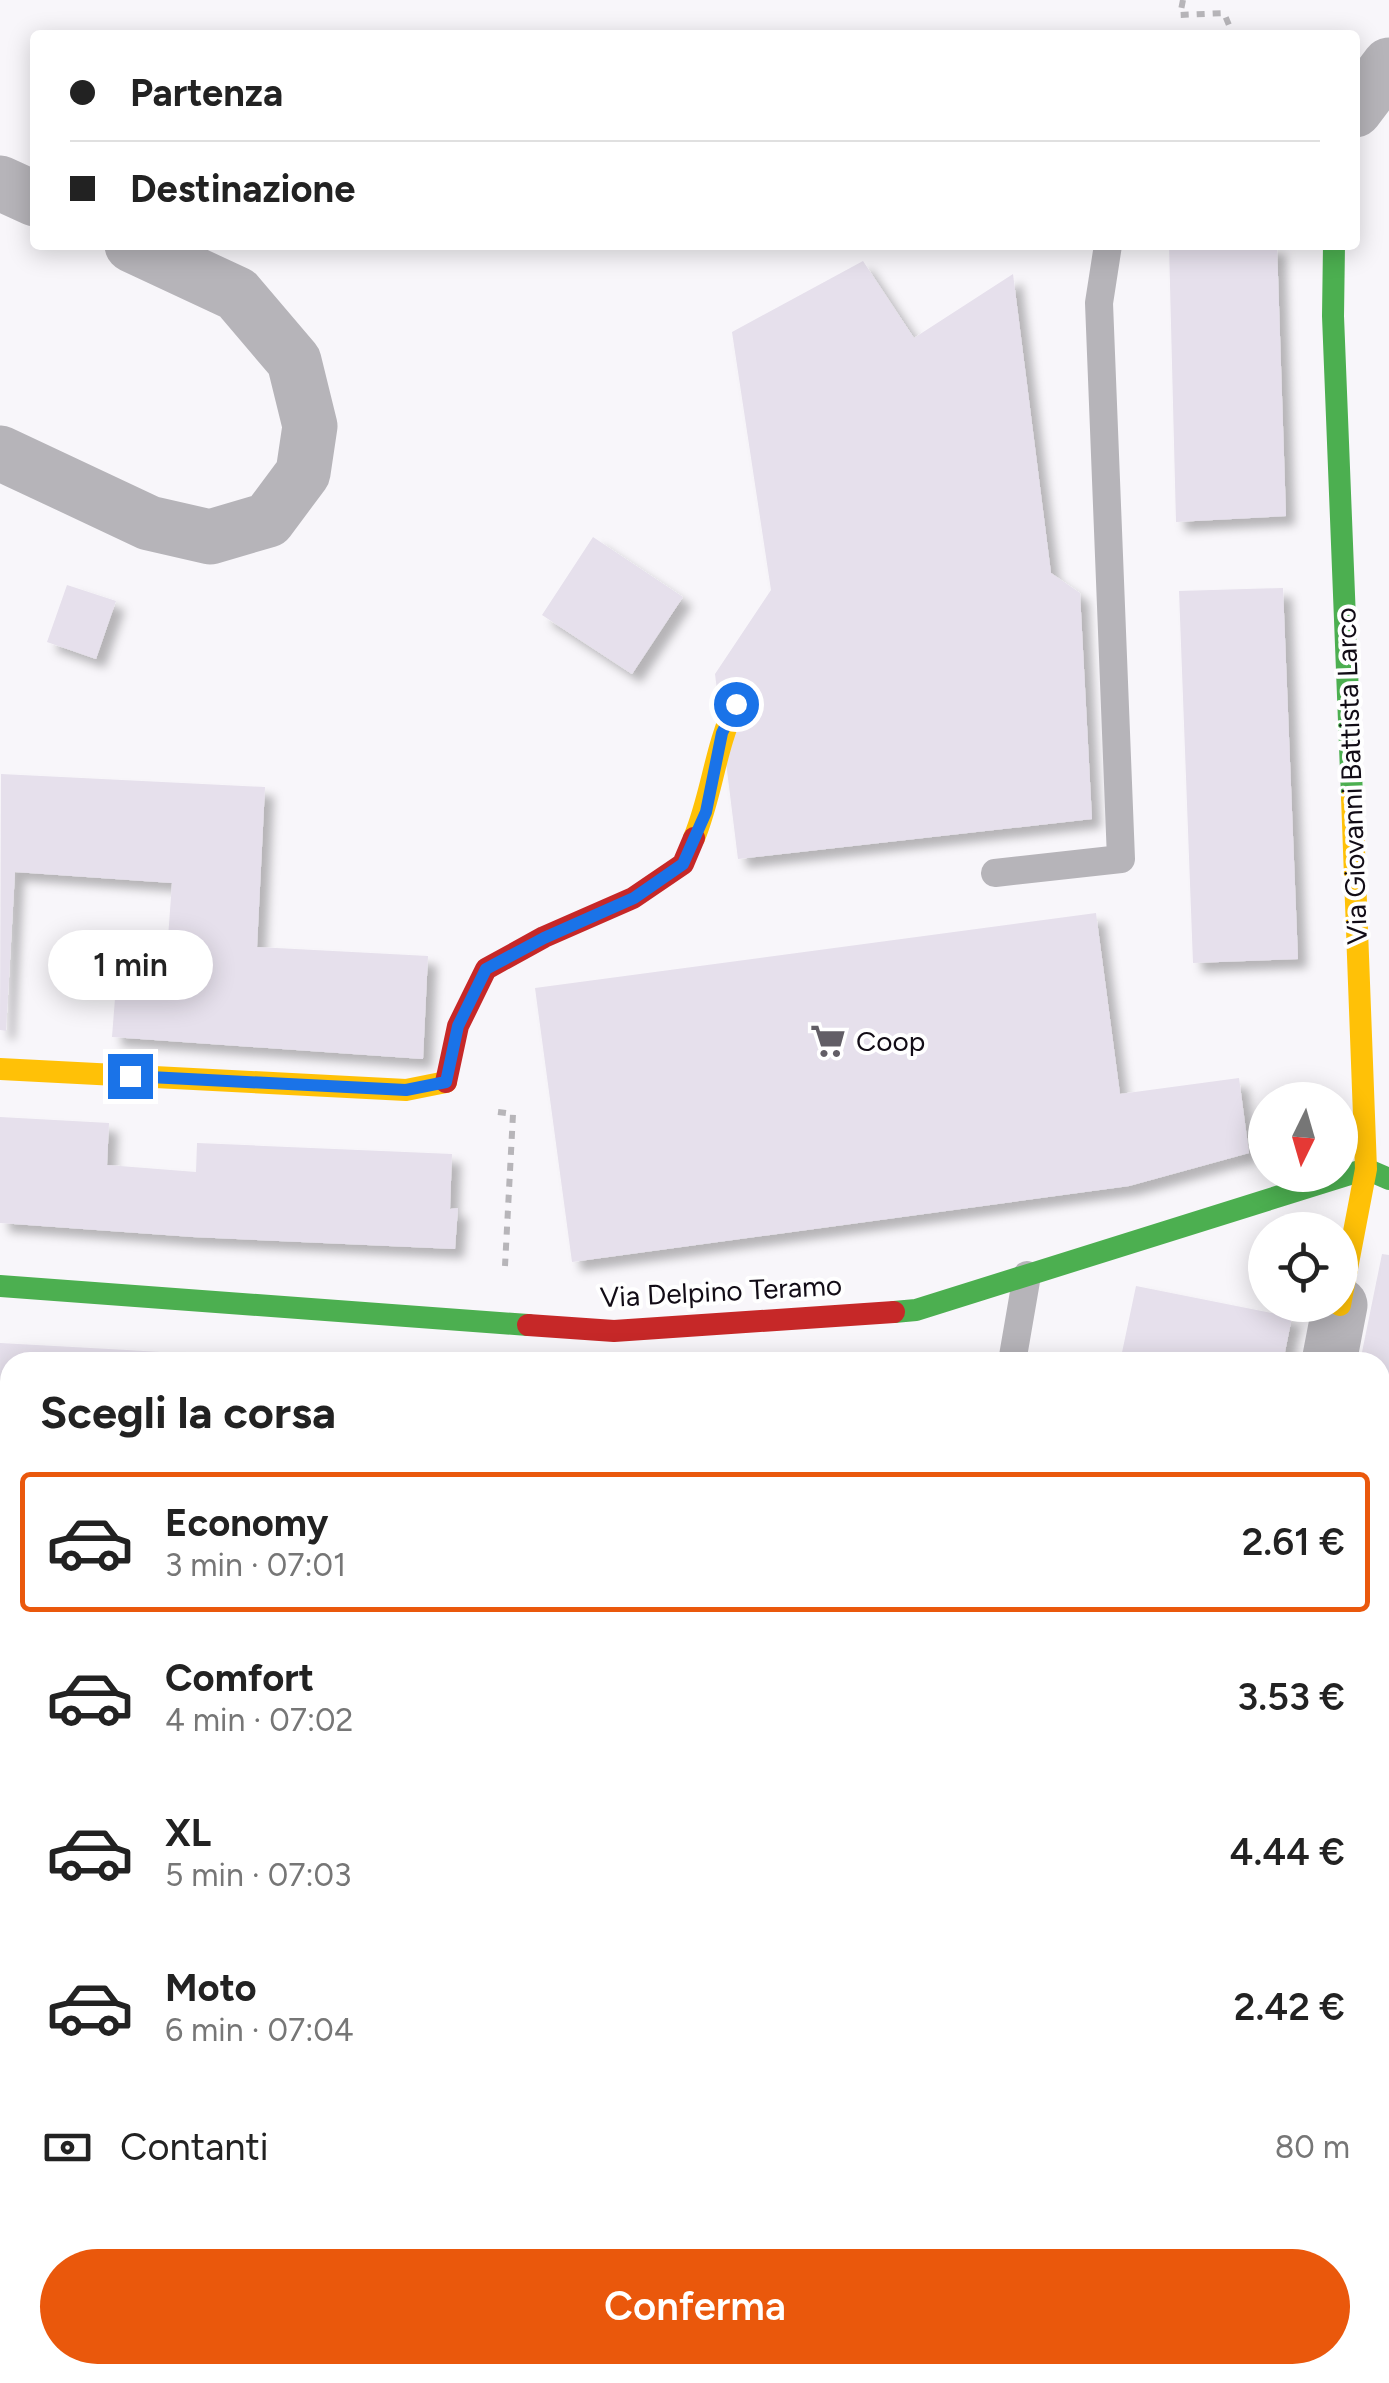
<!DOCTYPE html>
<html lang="it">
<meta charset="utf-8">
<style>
body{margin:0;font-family:Figtree,sans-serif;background:#f2f2f2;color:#222;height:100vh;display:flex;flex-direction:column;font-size:38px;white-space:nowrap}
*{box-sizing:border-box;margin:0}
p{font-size:32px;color:#767676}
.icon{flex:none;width:55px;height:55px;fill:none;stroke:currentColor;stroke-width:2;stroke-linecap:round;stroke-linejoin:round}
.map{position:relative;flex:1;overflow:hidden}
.panel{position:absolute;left:0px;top:1352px;width:1390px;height:1032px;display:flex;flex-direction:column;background:#fff;border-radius:30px 30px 0 0;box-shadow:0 5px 25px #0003}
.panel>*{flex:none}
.guide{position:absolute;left:30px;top:30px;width:1330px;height:220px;border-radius:10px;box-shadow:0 5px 25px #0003;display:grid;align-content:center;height:220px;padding:0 40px;background:#fff}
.needle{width:65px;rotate:185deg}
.tools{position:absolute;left:1248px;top:1082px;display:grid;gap:20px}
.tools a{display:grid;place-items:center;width:110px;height:110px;border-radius:50%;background:#fff;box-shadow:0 5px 25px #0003;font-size:50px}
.end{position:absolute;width:45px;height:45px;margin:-22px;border:12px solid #1a73e8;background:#fff;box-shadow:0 0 0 5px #fff}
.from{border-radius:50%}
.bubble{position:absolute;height:70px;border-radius:35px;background:#fff;box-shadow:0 5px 25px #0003;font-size:32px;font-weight:600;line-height:70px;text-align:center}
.guide b{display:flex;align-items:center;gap:35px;height:95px;font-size:38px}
.guide b+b{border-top:2px solid #e0e0e0}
.guide i{width:25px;height:25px;background:#222}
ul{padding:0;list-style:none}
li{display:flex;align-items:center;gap:30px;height:140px;margin:0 20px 15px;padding:0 20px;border:5px solid transparent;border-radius:10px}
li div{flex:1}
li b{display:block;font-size:38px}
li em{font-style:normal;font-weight:600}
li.on{border-color:#ea580c}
li>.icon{width:90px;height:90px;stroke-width:1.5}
h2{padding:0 40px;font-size:45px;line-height:120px}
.pay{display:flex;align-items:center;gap:25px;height:110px;padding:0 40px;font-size:38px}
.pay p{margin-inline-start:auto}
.cta{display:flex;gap:20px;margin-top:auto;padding:20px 40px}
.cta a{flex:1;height:115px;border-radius:60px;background:#ea580c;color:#fff;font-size:40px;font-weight:600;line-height:115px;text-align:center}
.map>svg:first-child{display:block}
.building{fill:#e6e0ec;filter:url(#shadow)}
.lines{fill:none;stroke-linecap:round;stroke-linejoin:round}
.path{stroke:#b7b5b9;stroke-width:6;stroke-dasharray:8 8;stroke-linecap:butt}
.lane{stroke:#b6b4b9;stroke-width:28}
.street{stroke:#b6b4b9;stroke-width:55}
.fast{stroke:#4caf50;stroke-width:22}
.slow{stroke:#ffc107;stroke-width:22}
.jam{stroke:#c62828;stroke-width:22}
.route{stroke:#1a73e8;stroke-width:12}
.labels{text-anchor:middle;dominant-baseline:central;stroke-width:8;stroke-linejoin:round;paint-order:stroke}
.street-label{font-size:28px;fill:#120c16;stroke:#fff}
.poi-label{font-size:28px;fill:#120c16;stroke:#fff;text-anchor:start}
</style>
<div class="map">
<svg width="1389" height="2383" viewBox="0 0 1389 2383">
<defs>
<filter id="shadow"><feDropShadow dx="9" dy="9" stdDeviation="5" flood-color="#0004"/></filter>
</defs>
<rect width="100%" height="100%" fill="#f8f6fa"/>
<path class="building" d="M1169,245H1277L1286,516L1176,522Z
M863,261L914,338L1013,274L1051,573L1080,593L1092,819L738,859L715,674L771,590L732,332Z
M593,537L683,597L632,674L542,615Z
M67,585L116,601L96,659L47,642Z
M1283,588L1298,959L1193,963L1179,591Z
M1,774L265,787L257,947L428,956L423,1059L112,1037L120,934L168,938L172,883L15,872L6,1031L0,1030Z
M1096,913L1120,1094L1239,1078L1249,1153L1129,1186L572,1262L535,988Z
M0,1117L109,1123L107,1165L196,1172L197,1143L452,1154L450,1209L458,1208L455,1249L193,1237L0,1223Z
M1382,1254L1389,1255V2094L1380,2093V1362H1360Z
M1136,1286L1292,1317L1283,1362H1120Z
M0,1343L127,1350L244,1357L243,1362H10V1550L1,1586Z
M0,1678L10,1680V1816L0,1814Z
M0,2017L10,2019V2124L0,2121Z
M0,2187H5L10,2230V2277L0,2278Z
M2,2319L7,2353L0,2354V2320Z
M347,2375H445L443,2383H374Z
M1185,2375H1240L1252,2383H1185Z"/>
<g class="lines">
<path class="path" d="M1183,0L1180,15L1224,13L1233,35
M498,1112L513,1114L505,1266"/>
<path class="lane" d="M995,873L1121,859L1099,303L1108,245
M1012,1362L1027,1275"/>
<path class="street" d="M1355,110L1389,65
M0,183L35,199
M0,453L149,523L210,537L268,520L303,473L310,426L294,361L237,294L132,245
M1329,1362L1340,1305
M0,2157L10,2160
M1380,2335L1389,2340
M504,2375L506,2383
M1365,2375L1381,2383"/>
<path class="fast" d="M1334,245L1333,316L1352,797
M0,1286L528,1325
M894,1312L916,1310L1366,1169L1389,1179
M0,1886L10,1889
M0,1972L10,1974"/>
<path class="slow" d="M694,838C712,795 715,747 736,704
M0,1069L406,1090L446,1082
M1340,1305L1366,1169L1352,797"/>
<path class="jam" d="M446,1082L458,1026L486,969L544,937L633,898L683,864L694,838
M528,1325L614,1331L894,1312"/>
</g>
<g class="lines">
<path class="route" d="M130,1076L406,1090L446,1082L458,1026L486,969L544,938L634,898L683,864L706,812L722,733L736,704"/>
</g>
<defs>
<symbol id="supermarket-bare" viewBox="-9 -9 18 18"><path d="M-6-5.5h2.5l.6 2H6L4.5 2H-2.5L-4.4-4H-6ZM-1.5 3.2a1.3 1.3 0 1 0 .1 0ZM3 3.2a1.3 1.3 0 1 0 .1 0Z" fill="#625e66" stroke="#fff" stroke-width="2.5" paint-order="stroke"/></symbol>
</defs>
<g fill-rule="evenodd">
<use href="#supermarket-bare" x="803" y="1016" width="50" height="50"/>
</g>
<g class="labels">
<g class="street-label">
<text transform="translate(1351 776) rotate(-92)">Via Giovanni Battista Larco</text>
<text transform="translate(721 1291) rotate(-3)">Via Delpino Teramo</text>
</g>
<g class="poi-label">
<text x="856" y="1041">Coop</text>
</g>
</g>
</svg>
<div class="tools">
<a><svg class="needle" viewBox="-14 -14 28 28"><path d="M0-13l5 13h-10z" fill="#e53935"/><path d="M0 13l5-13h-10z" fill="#767676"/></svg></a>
<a><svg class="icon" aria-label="locate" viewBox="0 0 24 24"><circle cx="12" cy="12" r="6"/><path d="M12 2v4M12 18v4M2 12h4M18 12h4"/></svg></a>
</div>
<i class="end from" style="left:736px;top:704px"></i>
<i class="end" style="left:130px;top:1076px"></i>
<div class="bubble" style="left:48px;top:930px;width:165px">1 min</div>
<div class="guide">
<b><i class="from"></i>Partenza</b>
<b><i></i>Destinazione</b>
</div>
<section class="panel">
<h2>Scegli la corsa</h2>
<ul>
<li class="on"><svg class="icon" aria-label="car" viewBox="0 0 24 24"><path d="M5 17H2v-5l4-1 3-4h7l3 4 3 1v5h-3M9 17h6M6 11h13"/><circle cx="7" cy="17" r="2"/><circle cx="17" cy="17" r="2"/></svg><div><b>Economy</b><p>3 min · 07:01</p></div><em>2.61 €</em></li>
<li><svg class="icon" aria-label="car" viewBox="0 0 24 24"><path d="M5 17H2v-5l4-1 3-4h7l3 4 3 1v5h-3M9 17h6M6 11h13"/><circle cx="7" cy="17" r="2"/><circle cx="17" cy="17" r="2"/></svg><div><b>Comfort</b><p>4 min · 07:02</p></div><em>3.53 €</em></li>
<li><svg class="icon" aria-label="car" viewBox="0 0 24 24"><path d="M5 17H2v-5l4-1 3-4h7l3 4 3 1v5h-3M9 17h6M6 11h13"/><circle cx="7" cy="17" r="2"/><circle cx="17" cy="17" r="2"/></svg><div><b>XL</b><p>5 min · 07:03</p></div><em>4.44 €</em></li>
<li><svg class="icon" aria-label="car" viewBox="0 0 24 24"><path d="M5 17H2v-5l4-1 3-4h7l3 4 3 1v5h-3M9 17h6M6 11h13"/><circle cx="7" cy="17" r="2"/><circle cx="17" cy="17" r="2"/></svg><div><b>Moto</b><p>6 min · 07:04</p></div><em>2.42 €</em></li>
</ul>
<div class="pay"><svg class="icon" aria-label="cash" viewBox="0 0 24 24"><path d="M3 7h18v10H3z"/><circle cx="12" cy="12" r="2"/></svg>Contanti<p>80 m</p></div>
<div class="cta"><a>Conferma</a></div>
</section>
</div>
